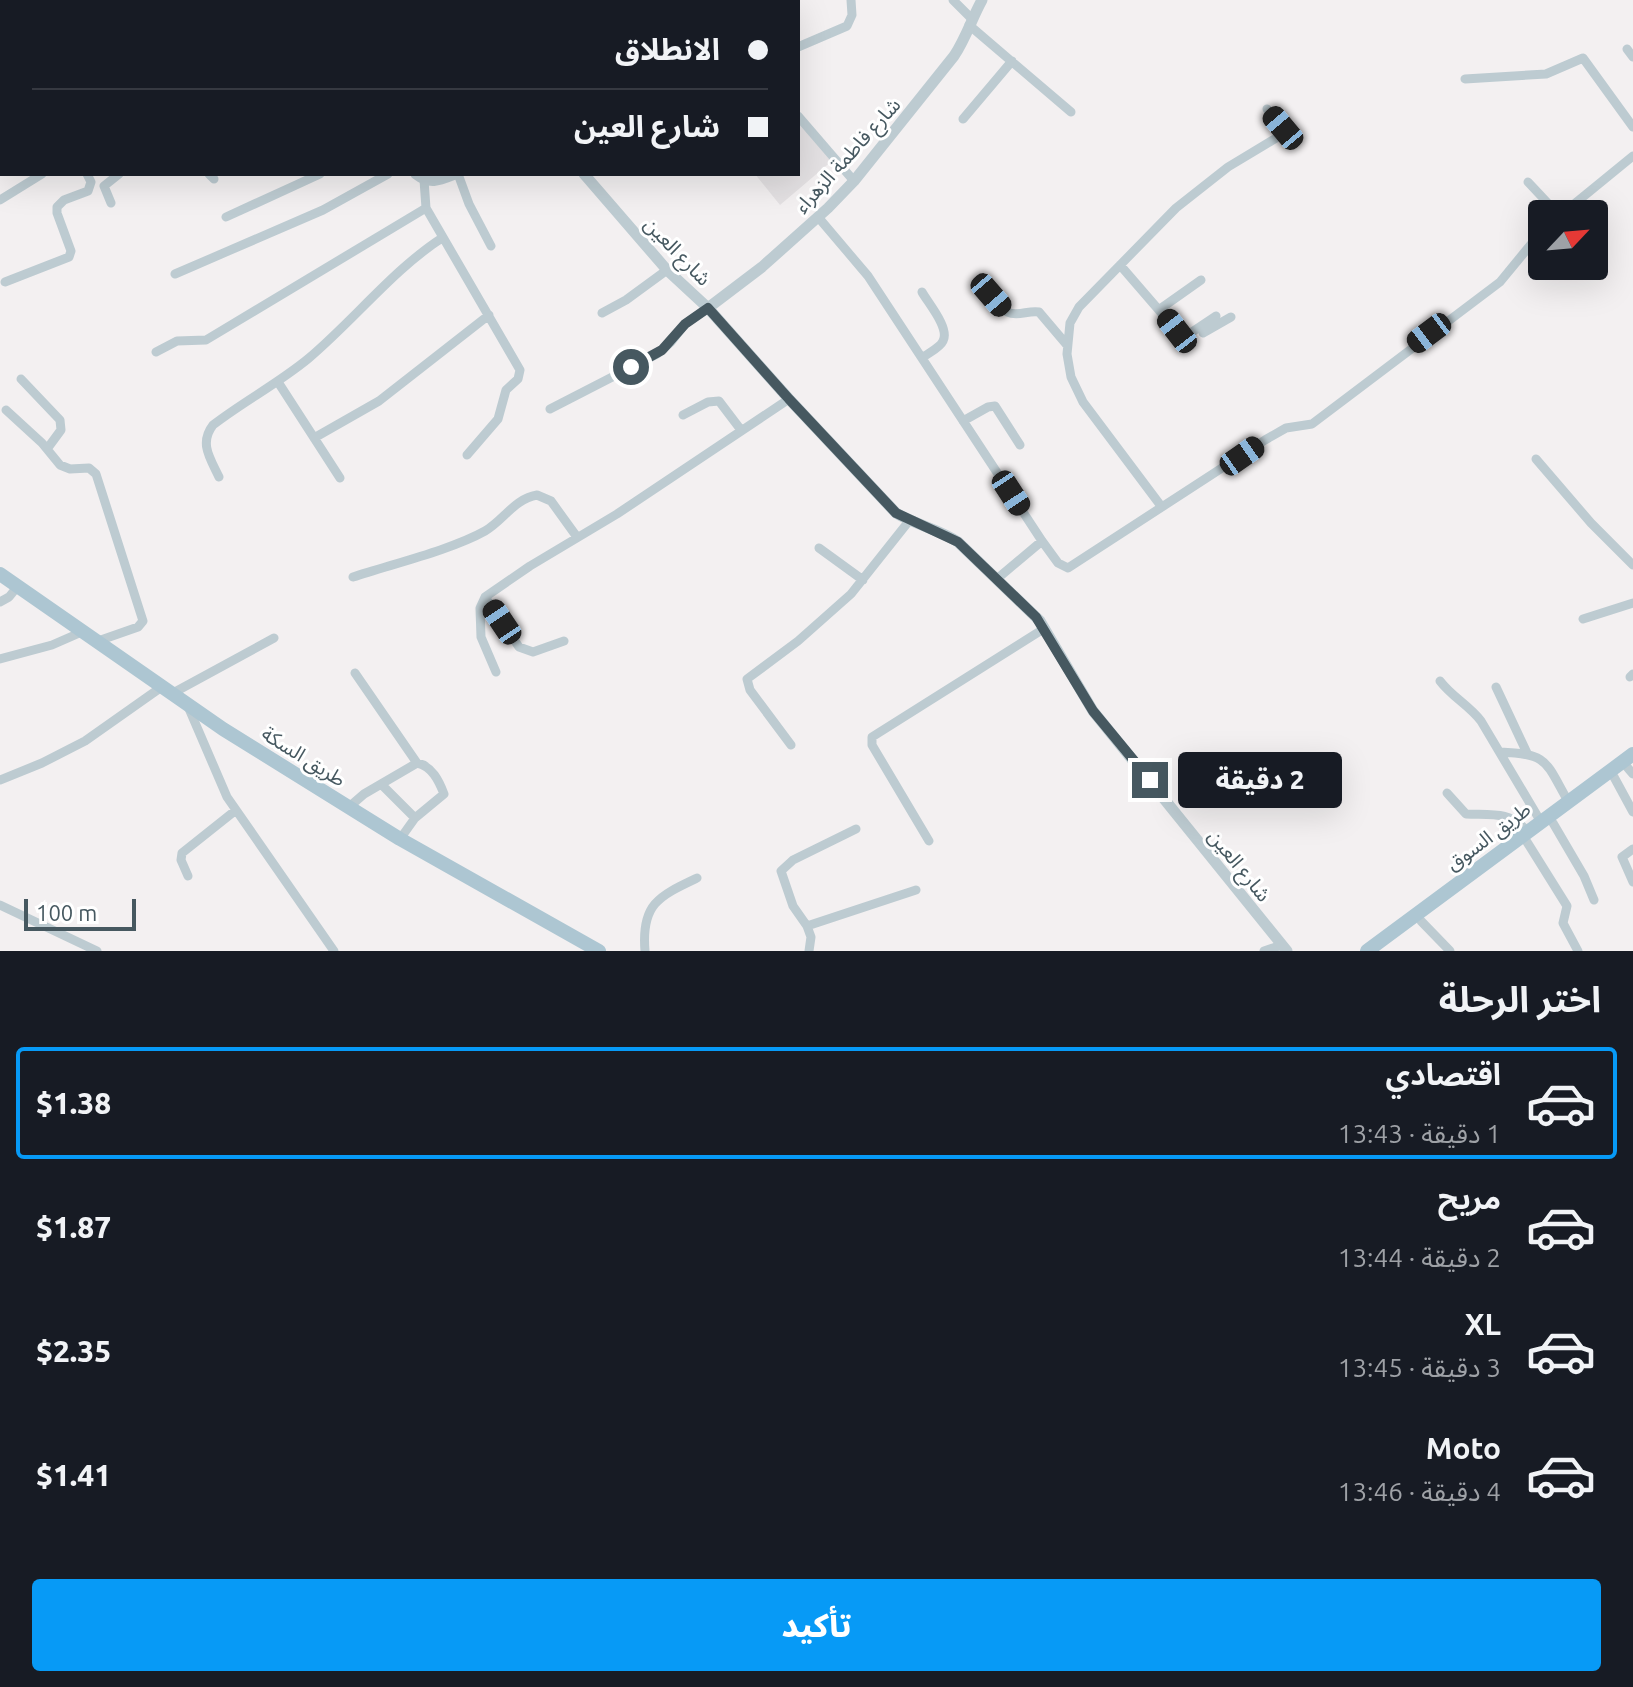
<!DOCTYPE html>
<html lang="ar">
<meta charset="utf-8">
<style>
body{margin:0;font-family:Ubuntu,"Noto Sans Arabic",sans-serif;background:#20242c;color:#f1f3f6;direction:rtl;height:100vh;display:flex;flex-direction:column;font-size:30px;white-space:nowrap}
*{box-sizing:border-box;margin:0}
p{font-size:26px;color:#9ea1a6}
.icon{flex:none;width:44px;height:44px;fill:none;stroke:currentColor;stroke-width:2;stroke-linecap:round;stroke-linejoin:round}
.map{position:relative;height:951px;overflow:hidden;direction:ltr}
.side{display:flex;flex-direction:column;background:#171b24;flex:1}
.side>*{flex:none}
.hud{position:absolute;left:0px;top:0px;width:800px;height:176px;box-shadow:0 8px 32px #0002;direction:rtl;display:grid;align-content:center;height:176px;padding:0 32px;background:#171b24}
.needle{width:52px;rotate:64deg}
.buttons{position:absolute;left:1528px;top:200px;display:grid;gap:16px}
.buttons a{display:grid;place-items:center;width:80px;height:80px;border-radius:8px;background:#171b24;box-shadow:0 8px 32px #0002;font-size:40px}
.scale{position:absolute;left:24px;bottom:20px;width:112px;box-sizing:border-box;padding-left:8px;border:4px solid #465860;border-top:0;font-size:22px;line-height:28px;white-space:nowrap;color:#465860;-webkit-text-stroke:6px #fff;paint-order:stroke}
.end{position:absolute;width:36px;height:36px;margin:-18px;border:10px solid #465860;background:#fff;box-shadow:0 0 0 4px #fff}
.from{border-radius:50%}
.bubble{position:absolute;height:56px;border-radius:8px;background:#171b24;box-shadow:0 8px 32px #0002;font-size:26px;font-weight:800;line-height:56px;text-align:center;direction:rtl}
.car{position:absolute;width:24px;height:48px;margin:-24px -12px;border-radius:10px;box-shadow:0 0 6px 2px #0007;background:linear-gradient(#222 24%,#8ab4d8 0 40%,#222 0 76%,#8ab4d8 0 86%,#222 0)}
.hud b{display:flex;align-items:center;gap:28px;height:76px;font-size:30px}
.hud b+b{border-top:2px solid #363941}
.hud i{width:20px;height:20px;background:#f1f3f6}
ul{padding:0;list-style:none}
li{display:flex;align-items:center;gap:24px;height:112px;margin:0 16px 12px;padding:0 16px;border:4px solid transparent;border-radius:8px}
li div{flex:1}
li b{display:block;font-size:30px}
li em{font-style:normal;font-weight:800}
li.selected{border-color:#079af6}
li>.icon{width:72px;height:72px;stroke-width:1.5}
h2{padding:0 32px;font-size:36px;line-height:96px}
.button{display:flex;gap:16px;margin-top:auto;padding:16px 32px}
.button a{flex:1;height:92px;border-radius:8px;background:#079af6;color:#fff;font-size:32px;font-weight:800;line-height:92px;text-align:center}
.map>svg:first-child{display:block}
.education{fill:#e4e1e3}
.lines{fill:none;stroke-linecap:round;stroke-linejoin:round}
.minor{stroke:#bdcbd1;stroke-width:9}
.tertiary{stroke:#bdcbd1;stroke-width:11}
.primary{stroke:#adc6d2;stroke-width:14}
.route{stroke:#465860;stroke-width:10}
.labels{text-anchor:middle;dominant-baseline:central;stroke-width:6;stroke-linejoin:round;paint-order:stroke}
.street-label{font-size:20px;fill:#465860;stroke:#fff}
</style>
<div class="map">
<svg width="1633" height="951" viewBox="0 0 1633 951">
<rect width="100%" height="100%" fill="#f3f0f1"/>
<path class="education" d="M798,117L833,160L780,205L755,174H798Z"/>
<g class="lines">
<path class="minor" d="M45,0L47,2
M379,0L380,2
M729,0L731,2
M953,0L971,18
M969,25L1071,112
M798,47L847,26L852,15L851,0
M1627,49L1633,57
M1465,79L1546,74L1583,58L1633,127
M0,107L2,109
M798,116L854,181
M963,119L1012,61
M0,146L2,144
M209,174L214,179
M458,174L469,204L491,246
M424,180L426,208L520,370L518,379L506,390L498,419L467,455
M1528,182L1558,214
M0,200L42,174
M111,203L104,186L119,174
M1562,214L1633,156
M226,217L320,174
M818,217L868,276L1042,541L1058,563L1068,568L1265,440L1286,428L1312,424L1500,282L1542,231
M1120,265L1183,338L1216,316
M175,274L323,210L388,174
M5,282L69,257L71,251L57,213V207L64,200L88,191L91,182L87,174
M980,282L1007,312C1018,317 1028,310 1039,312L1067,345
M922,292C928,303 950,328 943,341C940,348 928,353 922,358
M1160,309L1201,280
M602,313L626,300L667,270
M1203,333L1231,317
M156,352L177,341L206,340L426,208
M21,379L60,420L61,430L47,449
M278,382L340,478
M550,409L657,354L671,342L685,324L708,308
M6,410L42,443L60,465L70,469L89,468L96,474L143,621L138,627L98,641
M683,415L708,402L719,401L741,430
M963,421L988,407L995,406L1020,445
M314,438L379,401L489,315
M1536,459L1591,523L1633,565
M219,477C210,458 199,443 213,425C244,401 279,383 309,358C354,320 394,269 442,238
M1161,506L1083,402L1071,377L1067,354L1070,323L1079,307L1176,208L1228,167L1283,134V128L1267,109
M819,548L863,580
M353,577C392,564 451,550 485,531C504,520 514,499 537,495L551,501L577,537
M998,578L1042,541
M485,597L519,647L533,652L564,641
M0,602L9,597L18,586
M1583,619L1633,603
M0,659L52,645L84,631
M496,672L481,637L480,608L485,597L530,566L617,514L789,399
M355,673L417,763
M1630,677L1633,674
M1440,681C1452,697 1469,705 1481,721L1541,822
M1496,687L1527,753
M173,693L274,638
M187,704L227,797L334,951
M791,745L750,690L747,679L798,641L851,594L909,521
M1500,752C1549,754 1545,761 1568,801
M1627,767L1633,774
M1614,777L1633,812
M0,780L42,763L85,741L163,686
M381,784L415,818
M1447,793L1466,814C1492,815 1509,811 1527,831
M349,807L364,794L417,763C432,766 439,781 444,794L415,818L400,839
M1553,823L1584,876L1594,900
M929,841L872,745V737L1045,628
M1527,842L1567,906L1563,923L1578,951
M1633,849L1622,857L1633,882
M188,876L181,860L182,853L236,810
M0,905L97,951
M1421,921L1450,951
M807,926L793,906L781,871L793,860L856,829
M645,951C641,904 659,896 697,878
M809,951L811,937L807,926L916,890
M1264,951L1282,945"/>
<path class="tertiary" d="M147,0L149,2
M416,174C430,185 440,180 455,174
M584,174L667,270L708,308L789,399L896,513C916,525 939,529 958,542L1040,621L1093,711L1287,951
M708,308L762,267L828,208L854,181L954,56C966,38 972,18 982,0"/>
<path class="primary" d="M0,574L223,729L400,839L599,951
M1367,951L1633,754"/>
</g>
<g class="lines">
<path class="route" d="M631,367L662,350L685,324L708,308L789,399L896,513L958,542L1036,617L1093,711L1150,780"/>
</g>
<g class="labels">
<g class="street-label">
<text transform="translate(847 155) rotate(-48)">شارع فاطمة الزهراء</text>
<text transform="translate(678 251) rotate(46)">شارع العين</text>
<text transform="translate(304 756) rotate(32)">طريق السكة</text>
<text transform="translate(1488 836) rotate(-37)">طريق السوق</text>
<text transform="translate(1240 865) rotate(51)">شارع العين</text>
</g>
</g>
</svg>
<div class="buttons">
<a><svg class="needle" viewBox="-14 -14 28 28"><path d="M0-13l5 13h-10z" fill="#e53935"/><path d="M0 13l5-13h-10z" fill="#9ea1a6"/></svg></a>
</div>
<div class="scale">100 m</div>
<i class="end from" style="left:631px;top:367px"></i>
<i class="end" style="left:1150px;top:780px"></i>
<div class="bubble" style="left:1178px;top:752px;width:164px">2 دقيقة</div>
<i class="car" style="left:1283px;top:128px;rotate:320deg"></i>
<i class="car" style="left:991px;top:295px;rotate:139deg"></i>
<i class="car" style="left:1177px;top:331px;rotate:322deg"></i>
<i class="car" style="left:1429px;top:333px;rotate:233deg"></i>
<i class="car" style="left:1242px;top:456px;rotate:55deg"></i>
<i class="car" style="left:1011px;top:493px;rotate:147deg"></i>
<i class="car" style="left:502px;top:622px;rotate:326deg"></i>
<div class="hud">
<b><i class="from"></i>الانطلاق</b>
<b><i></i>شارع العين</b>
</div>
</div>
<section class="side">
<h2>اختر الرحلة</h2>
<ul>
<li class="selected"><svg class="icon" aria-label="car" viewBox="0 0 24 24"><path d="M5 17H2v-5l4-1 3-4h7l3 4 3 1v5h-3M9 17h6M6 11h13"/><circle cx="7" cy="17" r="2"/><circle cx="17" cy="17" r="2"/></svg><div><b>اقتصادي</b><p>1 دقيقة · 13:43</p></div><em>$1.38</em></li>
<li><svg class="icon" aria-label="car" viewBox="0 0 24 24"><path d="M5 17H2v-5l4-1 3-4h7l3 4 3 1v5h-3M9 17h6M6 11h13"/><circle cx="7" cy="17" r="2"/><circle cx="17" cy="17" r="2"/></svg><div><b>مريح</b><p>2 دقيقة · 13:44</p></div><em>$1.87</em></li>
<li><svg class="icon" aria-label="car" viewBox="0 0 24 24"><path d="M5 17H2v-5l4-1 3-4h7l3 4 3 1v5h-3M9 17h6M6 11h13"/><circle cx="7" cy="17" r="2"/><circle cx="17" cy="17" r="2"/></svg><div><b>XL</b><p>3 دقيقة · 13:45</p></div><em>$2.35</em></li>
<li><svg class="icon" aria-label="car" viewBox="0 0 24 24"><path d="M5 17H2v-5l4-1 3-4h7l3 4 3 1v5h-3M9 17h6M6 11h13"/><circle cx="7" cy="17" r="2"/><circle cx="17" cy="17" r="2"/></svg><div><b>Moto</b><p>4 دقيقة · 13:46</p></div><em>$1.41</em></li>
</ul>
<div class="button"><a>تأكيد</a></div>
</section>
